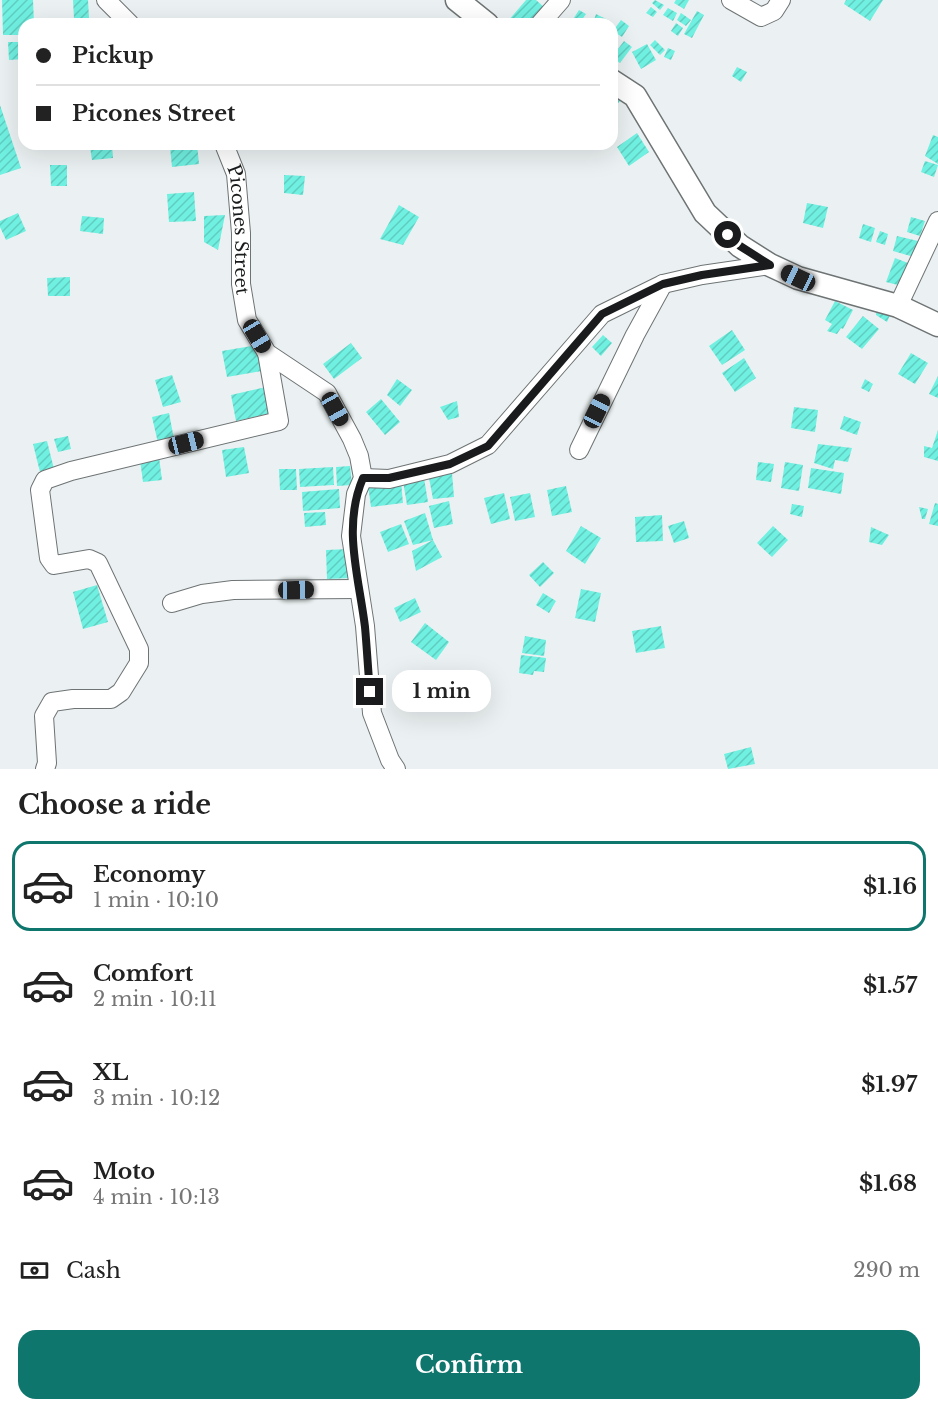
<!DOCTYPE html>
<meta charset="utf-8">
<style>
body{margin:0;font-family:"Libre Baskerville",serif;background:#f2f2f2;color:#222;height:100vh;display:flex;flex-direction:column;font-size:22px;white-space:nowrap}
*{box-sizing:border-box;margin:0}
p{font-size:20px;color:#767676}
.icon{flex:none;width:33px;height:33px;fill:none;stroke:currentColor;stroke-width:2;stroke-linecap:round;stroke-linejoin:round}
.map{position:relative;height:769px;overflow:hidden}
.sheet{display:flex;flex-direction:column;background:#fff;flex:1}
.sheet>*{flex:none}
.guide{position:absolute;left:18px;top:18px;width:600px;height:132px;border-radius:18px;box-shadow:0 6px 24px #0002;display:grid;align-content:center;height:132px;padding:0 18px;background:#fff}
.end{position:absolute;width:27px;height:27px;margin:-14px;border:8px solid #191b1c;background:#fff;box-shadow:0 0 0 3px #fff}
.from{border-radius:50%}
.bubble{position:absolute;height:42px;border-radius:18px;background:#fff;box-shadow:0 6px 24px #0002;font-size:20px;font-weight:700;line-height:42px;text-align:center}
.car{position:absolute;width:18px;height:36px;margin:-18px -9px;border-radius:8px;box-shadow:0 0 4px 2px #0007;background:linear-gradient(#222 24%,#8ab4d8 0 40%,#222 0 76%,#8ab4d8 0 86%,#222 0)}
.guide b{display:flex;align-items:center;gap:21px;height:57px;font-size:22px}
.guide b+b{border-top:2px solid #e0e0e0}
.guide i{width:15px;height:15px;background:#222}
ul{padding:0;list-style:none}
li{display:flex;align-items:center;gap:18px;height:90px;margin:0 12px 9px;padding:0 6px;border:3px solid transparent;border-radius:18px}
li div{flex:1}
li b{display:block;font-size:22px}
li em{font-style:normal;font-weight:700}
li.current{border-color:#0f766e}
li>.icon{width:54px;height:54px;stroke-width:1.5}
h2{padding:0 18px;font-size:27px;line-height:72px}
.pay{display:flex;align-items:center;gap:15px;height:66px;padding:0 18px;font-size:22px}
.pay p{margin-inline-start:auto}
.button{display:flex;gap:12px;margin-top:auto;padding:12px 18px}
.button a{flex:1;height:69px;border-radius:18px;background:#0f766e;color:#fff;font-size:24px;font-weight:700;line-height:69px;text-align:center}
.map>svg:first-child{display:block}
.building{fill:url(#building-hatch)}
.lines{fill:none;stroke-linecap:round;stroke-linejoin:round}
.minor-casing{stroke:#6e7374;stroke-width:20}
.tertiary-casing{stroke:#6e7374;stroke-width:25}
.minor{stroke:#fff;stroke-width:18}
.tertiary{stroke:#fff;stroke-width:22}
.route{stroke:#191b1c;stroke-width:8}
.labels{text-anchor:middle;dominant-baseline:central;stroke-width:6;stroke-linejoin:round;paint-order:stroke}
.street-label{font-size:18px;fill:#191b1c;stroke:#f8feff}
</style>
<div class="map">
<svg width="938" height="769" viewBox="0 0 938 769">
<defs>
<pattern id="building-hatch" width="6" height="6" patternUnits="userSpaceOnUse" patternTransform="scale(1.5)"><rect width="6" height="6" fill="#70f0e1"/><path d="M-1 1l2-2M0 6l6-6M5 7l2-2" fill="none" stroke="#60cdc0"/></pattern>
</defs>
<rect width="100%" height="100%" fill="#ebf1f2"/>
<path class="building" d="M2,0H33L34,24H24V35H3Z
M73,0H88L89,18L74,19Z
M526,0H536L544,7L529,24H512L508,21Z
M655,0L664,5L660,10L652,3Z
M676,0H689L684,9L674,3Z
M846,0H883L870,21L844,4Z
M651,7L657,12L653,17L646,13Z
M668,8L677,13L673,21L663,15Z
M579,10L586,14L579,24H570Z
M697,11L704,15L692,38L684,34Z
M681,13L691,20L686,26L677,20Z
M596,14L608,20L606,24L594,20Z
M621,20L629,26L622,37L613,31Z
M676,23L683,28L678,36L671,31Z
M655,40L665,50L660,55L650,45Z
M624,41L632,47L620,63L612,57Z
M8,42H24V59L9,60Z
M647,44L656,60L641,69L632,52Z
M668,48L675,51L671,60L664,57Z
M737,67L747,72L741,82L732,76Z
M612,94L620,101L614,108L612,107Z
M0,105L21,168L0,175Z
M637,133L649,152L629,166L617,147Z
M933,135L938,137V164L925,156Z
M112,144L113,158L92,160L90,147Z
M197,144L199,164L172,167L170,147Z
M925,161L938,165L934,177L921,172Z
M50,165H67V186H51Z
M284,175L305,176L303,195L284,193Z
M194,192L196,221L169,222L167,194Z
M807,203L828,207L823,228L803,223Z
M399,205L419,217L403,245L380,239Z
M18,213L26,231L6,240L0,227V221Z
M225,215L218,250L204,242V216Z
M82,216L104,218L103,234L80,231Z
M911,217L925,221L920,236L907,232Z
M863,224L875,228L871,242L859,238Z
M880,231L888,234L885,245L876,242Z
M897,236L918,241L914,257L893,251Z
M895,258L913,265L906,287L886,282Z
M70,277V296H48L47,278Z
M835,301L853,310L843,329L841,328L837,334L827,331L832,324L825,320Z
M876,309L890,315L887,322L876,315Z
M863,316L879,329L862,349L846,337Z
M732,330L745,350L722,365L709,346Z
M603,335L612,343L601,356L592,347Z
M351,343L362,358L334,379L323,364Z
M257,345L262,371L227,377L222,351Z
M911,353L928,363L915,384L898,374Z
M744,358L756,378L735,392L722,373Z
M172,375L181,402L163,407L155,380Z
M938,376V398L929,394Z
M397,379L412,390L400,406L387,395Z
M865,379L873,384L869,392L861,388Z
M266,387L272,413L236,421L231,395Z
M381,399L400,422L385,435L366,412Z
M457,401L459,417L448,420L440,407Z
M794,407L818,410L815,432L791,428Z
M169,413L174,439L158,443L152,417Z
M844,416L861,422L857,435L840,429Z
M938,430V461L924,457V446L932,448Z
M68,436L71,449L58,452L54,439Z
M47,441L54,469L40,472L33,444Z
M818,444L852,448L848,462L835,460L833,469L814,463Z
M244,447L249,473L226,477L222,450Z
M159,457L162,480L143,482L140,460Z
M758,462L774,464L771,482L756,480Z
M785,462L803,465L799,491L781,488Z
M350,466L352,485L337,486L336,467Z
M333,467L334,485L300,487L299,469Z
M811,468L844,473L841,494L808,488Z
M279,469H296L297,490H280Z
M452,473L454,497L433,499L429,478Z
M424,478L428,502L407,505L403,481Z
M401,482L403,503L371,507L368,485Z
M566,486L572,512L552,516L547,490Z
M339,489L340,508L303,511L302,492Z
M504,493L510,519L491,524L484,498Z
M530,493L535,517L515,521L510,497Z
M449,501L453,524L434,528L429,506Z
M935,503L938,504V526L929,524Z
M792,504L804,506L802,517L790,514Z
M919,507L928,509L925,519H922Z
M325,512L326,525L305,527L304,513Z
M425,513L433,540L442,557L416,571L412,551L433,540L413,545L404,521Z
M662,515L663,541L636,542L635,517Z
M684,521L689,538L674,543L668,526Z
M401,524L409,544L388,552L380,532Z
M581,526L601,538L585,564L566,551Z
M773,526L788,540L772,557L757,543Z
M871,527L889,535L882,545L869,542Z
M349,549L351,578L327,579L326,550Z
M543,562L554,573L540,587L529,575Z
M97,585L108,622L83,629L73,592Z
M581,589L601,593L595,622L575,618Z
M543,593L556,601L549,613L536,605Z
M415,598L421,612L400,622L394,608Z
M425,623L449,642L436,660L411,642Z
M661,626L665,648L636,653L632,631Z
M525,636L546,640L544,656L522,653Z
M521,655L546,658L544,672L534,671L533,675L519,673Z
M751,747L755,764L728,769L724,754Z"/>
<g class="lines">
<defs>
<g id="minor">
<path d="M106,0L130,24"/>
<path d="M731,0L761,17L774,11L781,0"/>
<path d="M540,24L561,0"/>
<path id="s1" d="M224,144L236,174L241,233V284L247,320L267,353L327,393L352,439L359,456L363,478L356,494L351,536L365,626L372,713L390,760L396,769"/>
<path d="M898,306L938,221"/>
<path d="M579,450L635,335L663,284"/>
<path d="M363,478L389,479L450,464L488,445L602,314L663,284L702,275L770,265"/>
<path d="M172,603L202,594L233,590L358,589"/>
<path d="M45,769L47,763L44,716L52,702L73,699H111L121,692L139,663V649L98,563L89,559L54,565L49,558L40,490L45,480L71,471L279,421L267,353"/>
</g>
<path id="tertiary" d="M457,0L487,24
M612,81L635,96L705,213L740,246L770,265L798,278L898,306L938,325"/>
</defs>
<use href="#minor" class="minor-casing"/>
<use href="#tertiary" class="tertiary-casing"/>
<use href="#minor" class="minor"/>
<use href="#tertiary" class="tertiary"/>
</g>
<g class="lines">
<path class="route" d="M370,692C368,670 367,649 365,627C359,577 342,527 363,478H389L450,464L488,446L602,314L663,284L702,275L770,265L740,246L728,235"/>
</g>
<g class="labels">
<g class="street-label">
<text stroke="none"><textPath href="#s1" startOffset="88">Picones Street</textPath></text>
</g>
</g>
</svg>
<i class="end from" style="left:728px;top:235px"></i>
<i class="end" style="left:370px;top:692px"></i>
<div class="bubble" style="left:392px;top:670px;width:99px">1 min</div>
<i class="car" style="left:798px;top:278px;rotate:295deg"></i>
<i class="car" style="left:257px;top:336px;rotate:149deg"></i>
<i class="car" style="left:335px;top:409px;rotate:151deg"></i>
<i class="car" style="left:597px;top:411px;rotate:26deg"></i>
<i class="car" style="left:186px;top:443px;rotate:76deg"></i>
<i class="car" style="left:296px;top:590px;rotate:89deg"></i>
<div class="guide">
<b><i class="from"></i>Pickup</b>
<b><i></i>Picones Street</b>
</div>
</div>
<section class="sheet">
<h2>Choose a ride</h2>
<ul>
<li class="current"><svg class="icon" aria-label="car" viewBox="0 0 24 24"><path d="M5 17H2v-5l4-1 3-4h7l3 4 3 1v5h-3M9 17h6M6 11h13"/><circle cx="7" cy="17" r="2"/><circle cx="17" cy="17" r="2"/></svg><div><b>Economy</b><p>1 min · 10:10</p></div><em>$1.16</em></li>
<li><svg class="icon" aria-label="car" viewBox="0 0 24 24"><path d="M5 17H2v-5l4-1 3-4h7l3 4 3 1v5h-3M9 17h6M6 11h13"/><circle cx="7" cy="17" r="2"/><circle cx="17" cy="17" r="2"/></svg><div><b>Comfort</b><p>2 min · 10:11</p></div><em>$1.57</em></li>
<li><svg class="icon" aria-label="car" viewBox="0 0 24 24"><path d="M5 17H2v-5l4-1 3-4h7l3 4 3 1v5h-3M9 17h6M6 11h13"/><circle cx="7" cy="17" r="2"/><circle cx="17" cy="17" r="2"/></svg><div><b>XL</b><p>3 min · 10:12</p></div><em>$1.97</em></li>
<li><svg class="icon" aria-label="car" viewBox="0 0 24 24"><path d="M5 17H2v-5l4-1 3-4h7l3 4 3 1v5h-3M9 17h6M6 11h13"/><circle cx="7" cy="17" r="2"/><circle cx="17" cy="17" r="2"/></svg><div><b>Moto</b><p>4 min · 10:13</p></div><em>$1.68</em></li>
</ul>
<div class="pay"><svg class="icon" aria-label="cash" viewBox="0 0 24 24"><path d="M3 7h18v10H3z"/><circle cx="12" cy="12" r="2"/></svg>Cash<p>290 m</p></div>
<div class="button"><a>Confirm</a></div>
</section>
